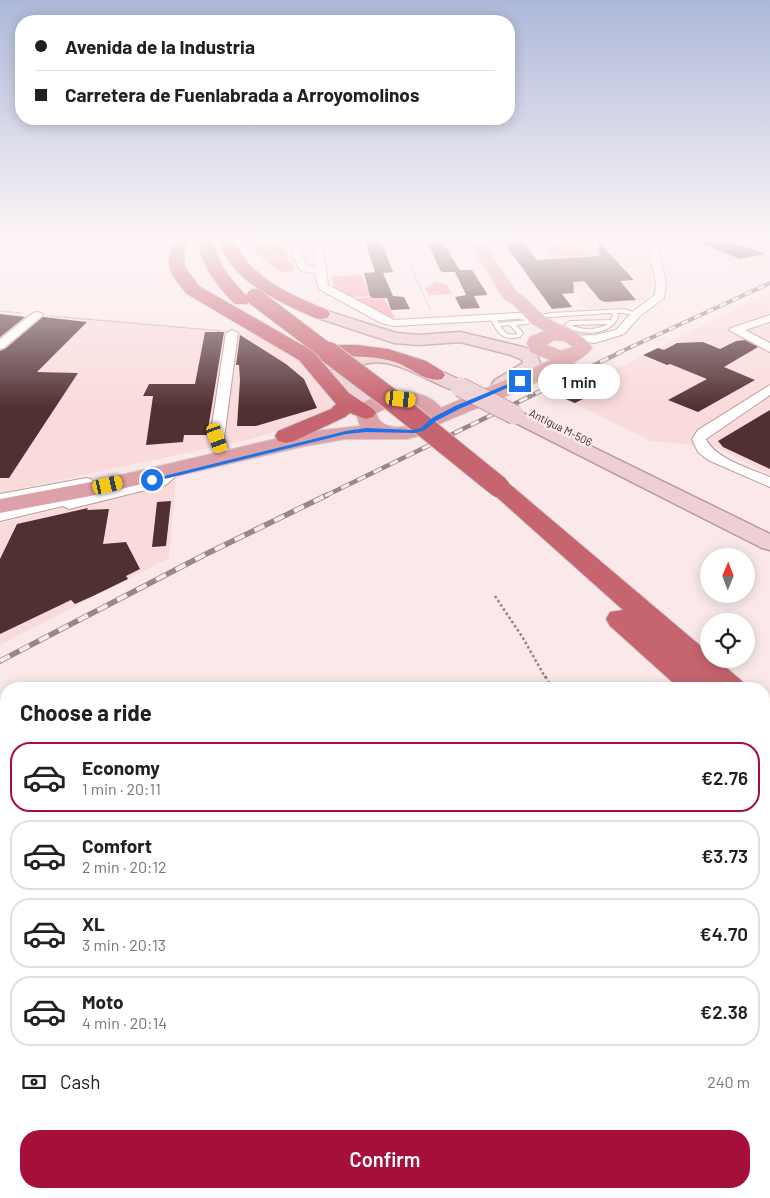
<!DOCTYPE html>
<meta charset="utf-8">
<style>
body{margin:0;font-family:Barlow,sans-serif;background:#f2f2f2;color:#202124;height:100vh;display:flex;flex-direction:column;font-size:19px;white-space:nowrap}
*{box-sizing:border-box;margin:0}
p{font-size:16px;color:#757577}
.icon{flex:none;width:28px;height:28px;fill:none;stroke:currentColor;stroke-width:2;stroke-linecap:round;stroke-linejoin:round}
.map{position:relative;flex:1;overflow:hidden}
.drawer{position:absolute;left:0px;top:682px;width:770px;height:516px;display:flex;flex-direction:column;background:#fff;border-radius:20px 20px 0 0;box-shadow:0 2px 12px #0003}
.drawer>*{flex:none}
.hud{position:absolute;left:15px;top:15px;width:500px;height:110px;border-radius:20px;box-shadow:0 2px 12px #0003;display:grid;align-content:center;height:110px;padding:0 20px;background:#fff}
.needle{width:32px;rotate:1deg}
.tools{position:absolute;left:700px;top:548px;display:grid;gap:10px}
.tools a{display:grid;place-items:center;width:55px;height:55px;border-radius:50%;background:#fff;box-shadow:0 2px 12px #0003;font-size:25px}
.end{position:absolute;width:22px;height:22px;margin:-11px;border:6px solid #1a73e8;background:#fff;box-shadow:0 0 0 2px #fff}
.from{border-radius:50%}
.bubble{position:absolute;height:35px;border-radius:18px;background:#fff;box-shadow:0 2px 12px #0003;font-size:16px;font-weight:600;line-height:35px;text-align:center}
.car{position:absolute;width:15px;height:30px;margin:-15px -8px;border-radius:6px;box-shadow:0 0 4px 1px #0007;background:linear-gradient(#f5c518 24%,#345 0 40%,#f5c518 0 76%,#345 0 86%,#f5c518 0)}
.hud b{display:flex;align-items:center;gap:18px;height:48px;font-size:19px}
.hud b+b{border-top:1px solid #e0e0e0}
.hud i{width:12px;height:12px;background:#202124}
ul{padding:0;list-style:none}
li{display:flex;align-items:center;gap:15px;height:70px;margin:0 10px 8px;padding:0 10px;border:2px solid #e0e0e0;border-radius:20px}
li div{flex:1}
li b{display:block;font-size:19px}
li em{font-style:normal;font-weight:600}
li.on{border-color:#a70f3b}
li>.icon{width:45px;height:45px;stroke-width:1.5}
h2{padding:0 20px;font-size:22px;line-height:60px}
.pay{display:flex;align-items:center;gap:12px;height:55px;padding:0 20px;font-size:19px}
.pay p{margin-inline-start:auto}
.button{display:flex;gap:10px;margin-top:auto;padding:10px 20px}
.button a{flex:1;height:58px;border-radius:20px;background:#a70f3b;color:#fff;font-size:20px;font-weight:600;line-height:58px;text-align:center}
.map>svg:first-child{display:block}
.built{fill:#fadbdc}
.green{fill:#f6a3ab}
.building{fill:#513033}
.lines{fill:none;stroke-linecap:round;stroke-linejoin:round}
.lane-casing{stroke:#bf9799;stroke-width:2}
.street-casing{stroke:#bf9799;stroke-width:2}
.secondary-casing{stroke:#bf9799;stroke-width:3}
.primary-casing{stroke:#d0cdcd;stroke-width:2}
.highway-casing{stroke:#d0cdcd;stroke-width:2}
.path-far3{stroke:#938283;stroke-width:1;stroke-dasharray:1 1;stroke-linecap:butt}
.path-far2{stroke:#938283;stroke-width:2.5;stroke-dasharray:2.5 2.5;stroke-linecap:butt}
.path-far1{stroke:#938283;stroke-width:3;stroke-dasharray:3 3;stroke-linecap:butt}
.path{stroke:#938283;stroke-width:4;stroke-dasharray:4 4;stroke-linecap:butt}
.lane{fill:#fff;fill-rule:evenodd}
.street{fill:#fff;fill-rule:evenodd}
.secondary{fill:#eed0d4;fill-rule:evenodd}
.primary{fill:#dda2a9;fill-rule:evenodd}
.highway{fill:#c66470;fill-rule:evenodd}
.rail-far2-casing{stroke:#988788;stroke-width:4}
.rail-far1-casing{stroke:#988788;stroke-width:4.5}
.rail-casing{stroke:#988788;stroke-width:5.5}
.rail-far2{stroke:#fbe9ea;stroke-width:2.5;stroke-dasharray:7;stroke-linecap:butt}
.rail-far1{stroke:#fbe9ea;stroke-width:3;stroke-dasharray:9;stroke-linecap:butt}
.rail{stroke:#fbe9ea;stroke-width:4;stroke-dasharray:11;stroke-linecap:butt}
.secondary-bridge-casing{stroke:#bf9799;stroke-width:21;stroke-linecap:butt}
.highway-bridge-far1-casing{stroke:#d0cdcd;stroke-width:18;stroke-linecap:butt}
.highway-bridge-casing{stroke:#d0cdcd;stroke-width:23;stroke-linecap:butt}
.secondary-bridge{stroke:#eed0d4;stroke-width:19}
.highway-bridge-far1{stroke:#c66470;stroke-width:17}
.highway-bridge{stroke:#c66470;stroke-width:21}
.route{fill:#1a73e8}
.labels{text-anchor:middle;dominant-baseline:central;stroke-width:5;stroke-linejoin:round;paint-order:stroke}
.far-street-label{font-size:11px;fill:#3d2d2e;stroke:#fbe9ea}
</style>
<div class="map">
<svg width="770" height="1198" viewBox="0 0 770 1198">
<rect width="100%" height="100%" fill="#fbe9ea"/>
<path class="built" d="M535,240H579L586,248L645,256L652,286L644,300L628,306L588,310Z
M682,240H770V266L747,275L721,255L679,242Z
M770,292V475L716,447L651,441L561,397Z
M0,314L70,316L255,333L298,358L320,375L334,402L335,411L291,428L247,440L0,493Z
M176,481L169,558L0,645V523Z
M0,993L6,997V1192H315L324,1198H0Z"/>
<path class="green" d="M244,240H286L288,262L294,265L295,270L283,273L264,260Z
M541,240H574L588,256L554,257Z
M362,275L370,296L351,297L334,288L332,276Z
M436,282L447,285L452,294L429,295L425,288Z
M372,297L384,298L395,318L382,315L353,299Z"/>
<path class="building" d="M441,240L460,270H472L486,292L487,295L474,296L480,308L461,309L455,297L466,295L455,272H442L440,270L427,241Z
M502,240H521L537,260L600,256L598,241L634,280L620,281L636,300L605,302L600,300L584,281L573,282L574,293L562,294L572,307L552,309Z
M693,240H727L765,254L740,259Z
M381,241L393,272L383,273L393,296L404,297L410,309L391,310L387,298H372L370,296L364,273L375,272L365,242Z
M0,314L17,316L25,317L0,337Z
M43,317L87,322L37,372L78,373L9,478H0V351L5,349Z
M205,332H224L207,435H184L183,442L146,445L153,396H143L149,384H195Z
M240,335L286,364L304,379L317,408L256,426H237L240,380L239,365H236Z
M745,340L758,347L724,367L755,380L698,412L668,400L707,379L670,364L667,365L643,355L658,348L664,350L677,343L703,342L720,349L736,341Z
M610,372L615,383L575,403L561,397Z
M770,410V469L723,447L718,441Z
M171,501L166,546L152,547L157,502Z
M88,508L87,510L109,509L103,544L126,542L140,569L126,576L128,579L93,596L75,604L71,600L0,634V559L17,524Z"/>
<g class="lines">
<defs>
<path id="lane" d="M646,240H650L655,251H651Z
M624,309L639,314L636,316L624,313H617L619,315C612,336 580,337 564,325L570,321L611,320L613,315L610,313L551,317H546L542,322L537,321L542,315L551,313ZM608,324C597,330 583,331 571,325Z
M493,316L495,317L499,323L527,320L530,322L527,324L516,325L523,333L520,337C501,341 498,333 490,318ZM510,325L517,333L516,335L507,334L500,326Z
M721,1192H741L744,1198H723Z"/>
<path id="street" d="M293,240H302V255L308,266L315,267L313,240H322L328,285L394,320L519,313L541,317L543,319L537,322L519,319L394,326L381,323L319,289L315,273L301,271L292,255Z
M655,240H665L658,249L666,282L664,298L640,316L624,334L595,343L570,340L568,338L570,336L595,335L616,330L632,312L655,295L656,282L648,249Z
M37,312L41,313L43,315L41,317L4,348L0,349V339L33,313Z
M770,315V322L745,330L770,343V352L729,330L731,328Z
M232,330L238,333L224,438L229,451L227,454H217L210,438L226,333Z
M770,385V395L706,439C714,458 751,469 770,477V487L708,460L698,452L692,439L698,430Z
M169,472L174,473L176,476L166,485L69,509L63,506L0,521V511L80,492L86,495L156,479Z
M86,478L91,479L93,482L91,485L0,504V494Z
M0,782L6,784V802L0,800Z
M0,1075L6,1077V1109L0,1107Z
M162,1192H201L203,1198H164Z"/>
<path id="secondary" d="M321,309L396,333L419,335L460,332L523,347L536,353L541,365L538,369C526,377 510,392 495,388L492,384L495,380L523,363L522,360L511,355L460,342L419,345L394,343L315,317L313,314L315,311Z
M365,352C401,353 434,367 466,383L469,387L466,391L460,392C426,384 382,343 348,373C354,396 377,390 396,395L398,399L396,403C370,409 337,400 330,372L344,358Z
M515,409L770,534V550L762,548L508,419L505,415L508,411Z"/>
<path id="primary" d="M468,240H482L516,292C527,298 533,307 543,315C559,328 583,331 592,348C577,370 471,410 441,423L435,430L426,434L407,439H346L305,446L91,496L0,513V499L91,482L305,432L360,426L356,413C358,409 361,403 366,401C387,389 425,387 441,408L551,360L530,352L527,343L530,337L545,331L531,323L513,304L504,299ZM554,340L565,341L573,347L561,351L546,345ZM392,405L412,406L422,412L423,418C411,429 381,433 376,413Z"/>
<path id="highway" d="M175,240H189L184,255L185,267L199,286L302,345H357L388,349L426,361L442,371L445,375L442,379C425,383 411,367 395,362C370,354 343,357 317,356L349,393L373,409L376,413L373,417L366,419L350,413L345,417L294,441L286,443L278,441L275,436L278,431L331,409L336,404L299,360L187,294C170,275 163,264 175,240Z
M198,240H212C219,264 229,279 247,296L249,300L247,304H235C217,286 201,266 198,240Z
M219,240H233C252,279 289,294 327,310L330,314L327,318L321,319L315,318C278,301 231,282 219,240Z
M499,480L507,482L709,653V659H716L742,681L746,689H680L610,626L606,619L610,612L623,610L491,492L487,487L491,482Z
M764,702L770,704V756L764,754Z"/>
</defs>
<use href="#lane" class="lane-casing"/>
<use href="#street" class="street-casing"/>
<use href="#secondary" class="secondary-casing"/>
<use href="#primary" class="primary-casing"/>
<use href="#highway" class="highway-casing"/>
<path class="path-far3" d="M255,240L279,266
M270,240L265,241L278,250L286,259L285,265
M399,240L431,311
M283,265L294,267L289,270L279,269V266Z
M0,311L22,313
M50,316L221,331"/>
<path class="path-far2" d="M495,596L523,638L545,677"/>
<path class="path-far1" d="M545,676L552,689"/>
<path class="path" d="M764,1094L770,1088"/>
<use href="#lane" class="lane"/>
<use href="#street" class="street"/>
<use href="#secondary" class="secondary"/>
<use href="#primary" class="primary"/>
<use href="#highway" class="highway"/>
<defs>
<path id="rail-far2" d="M618,353L770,283"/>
<path id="rail-far1" d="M325,496L621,352"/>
<path id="rail" d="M0,661L204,555L327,495"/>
</defs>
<use href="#rail-far2" class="rail-far2-casing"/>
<use href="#rail-far1" class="rail-far1-casing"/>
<use href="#rail" class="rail-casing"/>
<use href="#rail-far2" class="rail-far2"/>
<use href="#rail-far1" class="rail-far1"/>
<use href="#rail" class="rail"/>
<defs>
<path id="secondary-bridge" d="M460,387L515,415"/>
<path id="highway-bridge-far1" d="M255,297L329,353"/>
<path id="highway-bridge" d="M328,352L389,398L499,487"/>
</defs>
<use href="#secondary-bridge" class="secondary-bridge-casing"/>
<use href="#highway-bridge-far1" class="highway-bridge-far1-casing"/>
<use href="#highway-bridge" class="highway-bridge-casing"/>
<use href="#secondary-bridge" class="secondary-bridge"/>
<use href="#highway-bridge-far1" class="highway-bridge-far1"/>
<use href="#highway-bridge" class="highway-bridge"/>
</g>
<linearGradient id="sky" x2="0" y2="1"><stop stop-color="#adb8d9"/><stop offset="0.59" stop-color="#fdf5f6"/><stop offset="1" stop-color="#fdf5f6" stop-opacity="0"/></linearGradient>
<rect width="770" height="407" fill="url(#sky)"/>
<path class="route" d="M518,380L523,381L459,409L436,421L425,430L415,433L366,432L346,434L152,482L148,480L346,431L366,428L412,430L421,428L432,418L455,406Z"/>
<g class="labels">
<g class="far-street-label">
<text transform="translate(561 427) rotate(27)">Antigua M-506</text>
</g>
</g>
</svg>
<div class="tools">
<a><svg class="needle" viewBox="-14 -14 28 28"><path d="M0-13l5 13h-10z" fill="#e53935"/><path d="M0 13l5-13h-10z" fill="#757577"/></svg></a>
<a><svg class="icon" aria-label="locate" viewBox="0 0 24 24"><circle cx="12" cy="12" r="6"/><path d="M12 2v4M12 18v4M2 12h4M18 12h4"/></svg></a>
</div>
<i class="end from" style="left:152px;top:480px"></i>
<i class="end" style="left:520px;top:381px"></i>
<div class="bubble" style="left:538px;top:364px;width:82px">1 min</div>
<i class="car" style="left:401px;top:399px;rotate:96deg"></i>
<i class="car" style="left:217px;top:438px;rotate:160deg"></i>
<i class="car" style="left:108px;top:485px;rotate:77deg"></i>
<div class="hud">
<b><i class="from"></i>Avenida de la Industria</b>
<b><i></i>Carretera de Fuenlabrada a Arroyomolinos</b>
</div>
<section class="drawer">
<h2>Choose a ride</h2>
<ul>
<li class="on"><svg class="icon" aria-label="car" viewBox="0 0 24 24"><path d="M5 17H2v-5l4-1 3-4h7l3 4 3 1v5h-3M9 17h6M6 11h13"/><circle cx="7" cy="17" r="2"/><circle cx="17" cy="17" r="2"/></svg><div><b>Economy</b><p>1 min · 20:11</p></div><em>€2.76</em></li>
<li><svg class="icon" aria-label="car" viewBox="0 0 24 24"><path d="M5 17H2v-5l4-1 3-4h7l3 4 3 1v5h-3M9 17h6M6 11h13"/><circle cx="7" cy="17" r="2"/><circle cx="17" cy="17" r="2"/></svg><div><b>Comfort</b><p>2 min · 20:12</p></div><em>€3.73</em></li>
<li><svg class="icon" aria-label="car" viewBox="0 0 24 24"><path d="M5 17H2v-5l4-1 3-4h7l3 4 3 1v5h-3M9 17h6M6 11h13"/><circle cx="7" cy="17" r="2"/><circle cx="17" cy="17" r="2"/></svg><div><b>XL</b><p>3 min · 20:13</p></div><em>€4.70</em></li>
<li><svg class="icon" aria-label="car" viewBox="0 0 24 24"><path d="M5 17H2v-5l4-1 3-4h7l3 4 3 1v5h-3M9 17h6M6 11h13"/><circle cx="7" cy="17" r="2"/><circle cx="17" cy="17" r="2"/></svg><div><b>Moto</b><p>4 min · 20:14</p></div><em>€2.38</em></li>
</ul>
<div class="pay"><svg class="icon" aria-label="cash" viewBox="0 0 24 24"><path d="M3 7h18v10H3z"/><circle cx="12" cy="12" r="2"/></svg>Cash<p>240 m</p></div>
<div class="button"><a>Confirm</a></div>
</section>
</div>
